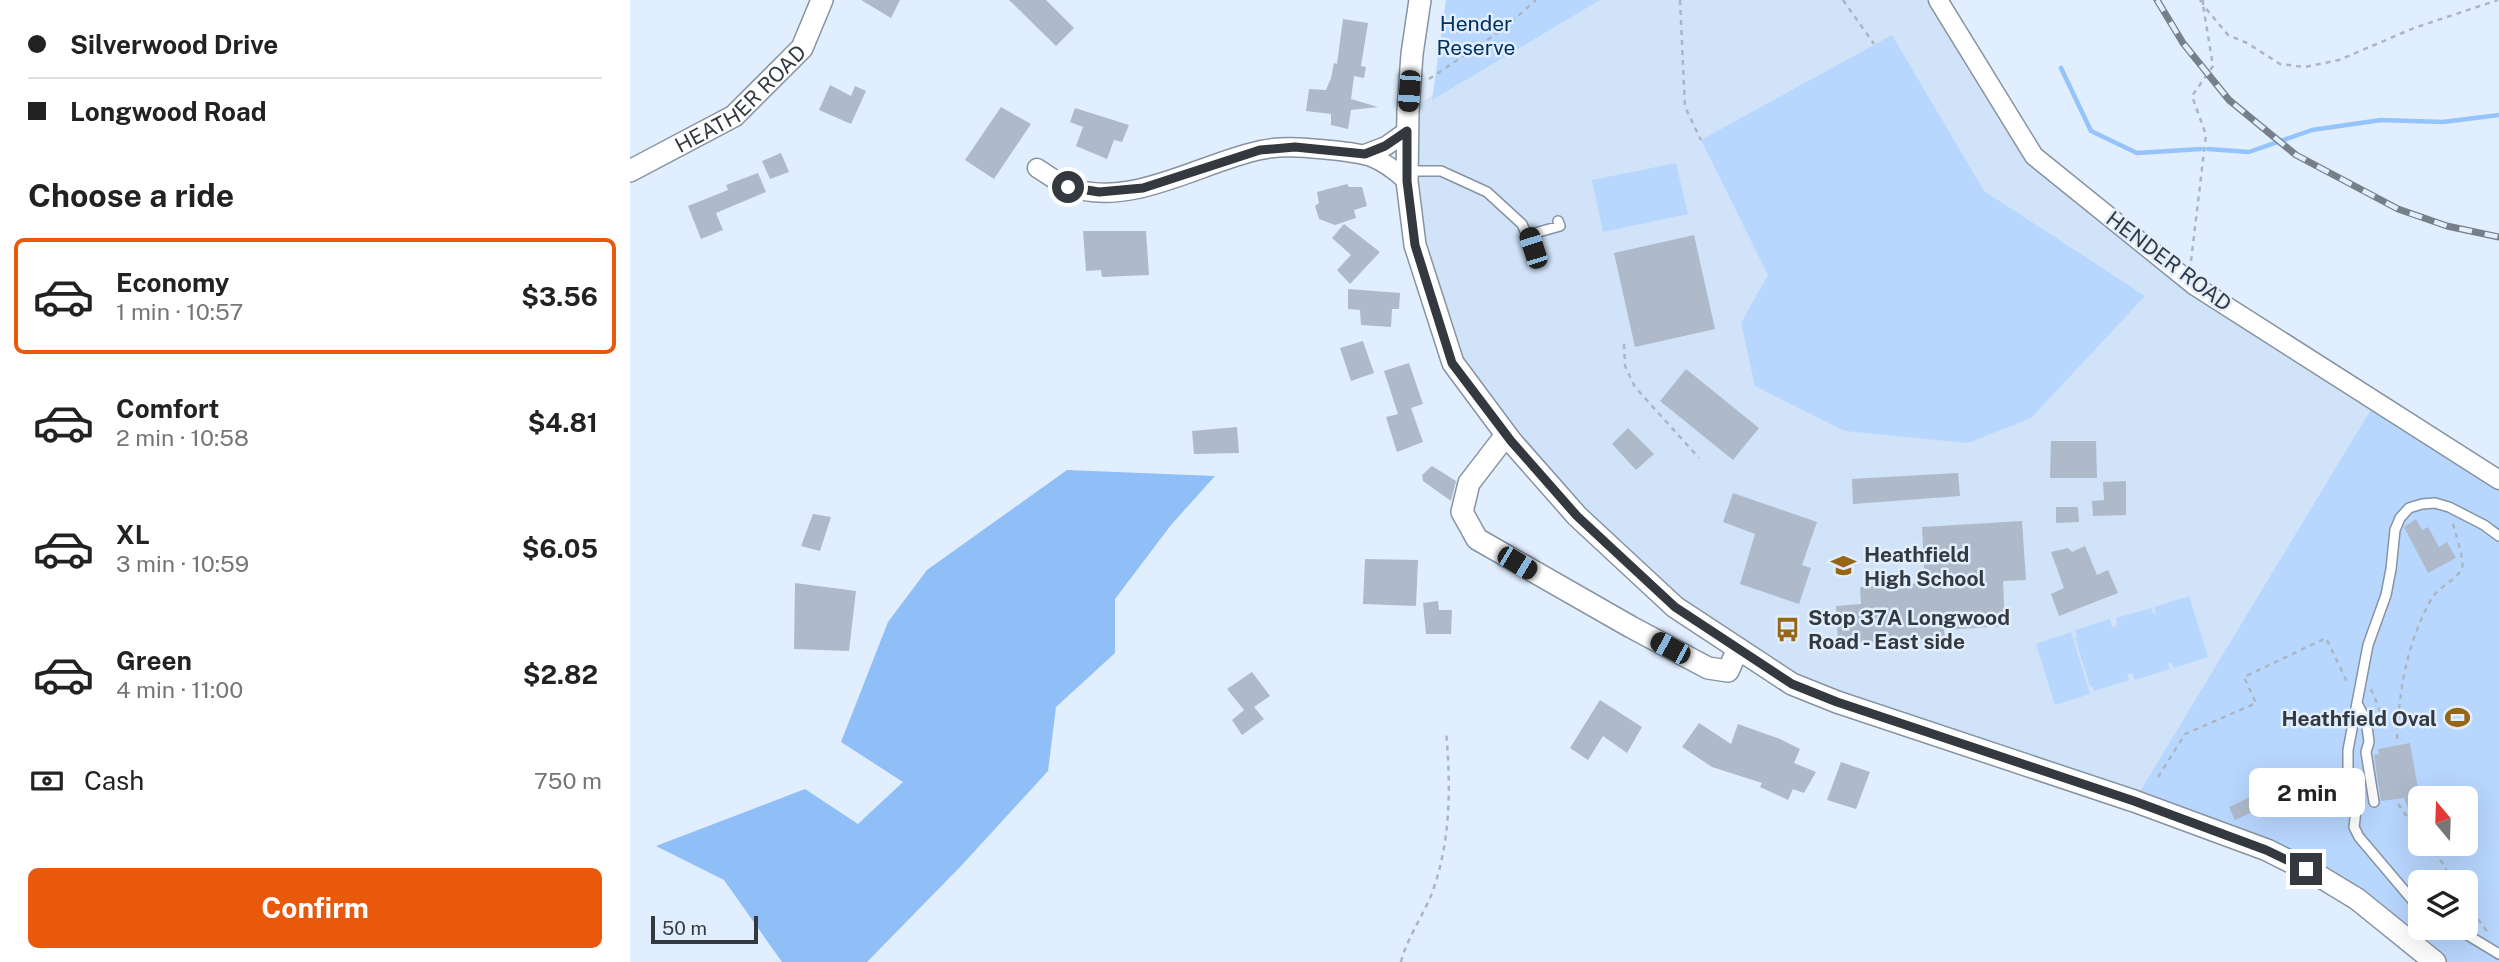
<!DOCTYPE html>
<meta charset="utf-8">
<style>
body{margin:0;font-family:"Public Sans",sans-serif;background:#f2f2f2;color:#222;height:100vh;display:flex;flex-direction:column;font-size:26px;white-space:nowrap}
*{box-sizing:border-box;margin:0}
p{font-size:23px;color:#767676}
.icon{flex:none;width:38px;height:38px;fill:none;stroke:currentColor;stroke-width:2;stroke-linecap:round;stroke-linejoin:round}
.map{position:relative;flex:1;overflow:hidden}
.panel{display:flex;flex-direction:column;background:#fff;width:630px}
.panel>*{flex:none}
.guide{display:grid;align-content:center;height:154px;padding:0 28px;background:#fff}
.needle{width:46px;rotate:341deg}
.fabs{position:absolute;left:1778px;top:786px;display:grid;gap:14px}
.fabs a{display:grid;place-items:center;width:70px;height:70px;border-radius:10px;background:#fff;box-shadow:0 7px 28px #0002;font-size:35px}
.scale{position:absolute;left:21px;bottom:18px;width:107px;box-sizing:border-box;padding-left:7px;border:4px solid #34393f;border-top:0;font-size:19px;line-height:24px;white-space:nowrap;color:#34393f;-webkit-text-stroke:5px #e1eefe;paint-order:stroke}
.end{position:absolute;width:32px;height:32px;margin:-16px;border:9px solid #34393f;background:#fff;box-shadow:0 0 0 4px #fff}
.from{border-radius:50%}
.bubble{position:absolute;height:49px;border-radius:10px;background:#fff;box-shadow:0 7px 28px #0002;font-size:23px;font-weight:700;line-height:49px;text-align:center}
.car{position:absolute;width:21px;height:42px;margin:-21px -10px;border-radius:9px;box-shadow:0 0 5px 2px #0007;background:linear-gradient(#222 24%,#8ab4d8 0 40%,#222 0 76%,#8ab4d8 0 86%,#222 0)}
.guide b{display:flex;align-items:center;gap:24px;height:66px;font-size:26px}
.guide b+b{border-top:2px solid #e0e0e0}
.guide i{width:18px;height:18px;background:#222}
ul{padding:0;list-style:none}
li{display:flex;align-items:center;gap:21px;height:116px;margin:0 14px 10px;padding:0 14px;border:4px solid transparent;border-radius:10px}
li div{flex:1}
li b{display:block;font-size:26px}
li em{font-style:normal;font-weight:700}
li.current{border-color:#ea580c}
li>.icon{width:63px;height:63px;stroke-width:1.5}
h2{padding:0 28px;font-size:32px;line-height:84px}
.pay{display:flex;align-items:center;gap:18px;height:77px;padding:0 28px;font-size:26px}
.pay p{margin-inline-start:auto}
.action{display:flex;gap:14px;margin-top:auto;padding:14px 28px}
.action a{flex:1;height:80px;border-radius:10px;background:#ea580c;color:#fff;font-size:28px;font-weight:700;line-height:80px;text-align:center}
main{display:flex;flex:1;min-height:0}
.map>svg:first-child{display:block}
.built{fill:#d1e3f8}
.green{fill:#b8d7fe;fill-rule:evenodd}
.forest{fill:#90bef7}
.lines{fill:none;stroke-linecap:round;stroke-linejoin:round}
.stream{stroke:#95c3fc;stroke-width:4.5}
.building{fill:#aebaca}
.service-casing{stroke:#8793a2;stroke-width:12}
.minor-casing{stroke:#8793a2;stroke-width:21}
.tertiary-casing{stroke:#8793a2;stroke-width:24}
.path{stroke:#acb6c3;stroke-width:2.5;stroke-dasharray:5 5;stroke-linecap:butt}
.service{stroke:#fff;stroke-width:9}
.minor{stroke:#fff;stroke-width:18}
.tertiary{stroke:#fff;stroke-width:21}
.rail-casing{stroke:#778089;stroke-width:7}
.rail{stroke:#e1eefe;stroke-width:4.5;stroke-dasharray:13;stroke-linecap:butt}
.route{stroke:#34393f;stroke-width:9}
.labels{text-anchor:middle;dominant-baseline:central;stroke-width:5;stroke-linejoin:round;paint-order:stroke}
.park-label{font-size:21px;fill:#002f61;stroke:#e1eefe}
.street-label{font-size:21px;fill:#34393f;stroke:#e1eefe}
.poi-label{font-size:21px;font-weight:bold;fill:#34393f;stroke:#e1eefe;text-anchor:start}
</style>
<main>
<section class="panel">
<div class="guide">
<b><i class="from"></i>Silverwood Drive</b>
<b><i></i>Longwood Road</b>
</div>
<h2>Choose a ride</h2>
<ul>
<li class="current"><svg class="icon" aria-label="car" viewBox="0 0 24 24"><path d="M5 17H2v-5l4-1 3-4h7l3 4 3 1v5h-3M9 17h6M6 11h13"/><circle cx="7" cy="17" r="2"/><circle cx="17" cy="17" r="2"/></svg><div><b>Economy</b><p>1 min · 10:57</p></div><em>$3.56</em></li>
<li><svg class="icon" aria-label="car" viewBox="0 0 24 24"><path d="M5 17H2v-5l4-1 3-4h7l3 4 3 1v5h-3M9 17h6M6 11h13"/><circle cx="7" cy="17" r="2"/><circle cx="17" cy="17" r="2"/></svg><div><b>Comfort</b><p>2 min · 10:58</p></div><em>$4.81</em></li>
<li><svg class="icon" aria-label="car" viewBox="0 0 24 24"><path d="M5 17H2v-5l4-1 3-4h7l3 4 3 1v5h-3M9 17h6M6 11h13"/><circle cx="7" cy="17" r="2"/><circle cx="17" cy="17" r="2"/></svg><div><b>XL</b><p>3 min · 10:59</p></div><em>$6.05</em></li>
<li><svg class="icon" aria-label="car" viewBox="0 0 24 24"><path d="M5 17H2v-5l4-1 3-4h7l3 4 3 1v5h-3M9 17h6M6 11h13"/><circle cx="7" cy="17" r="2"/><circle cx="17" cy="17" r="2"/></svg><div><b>Green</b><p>4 min · 11:00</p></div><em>$2.82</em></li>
</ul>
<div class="pay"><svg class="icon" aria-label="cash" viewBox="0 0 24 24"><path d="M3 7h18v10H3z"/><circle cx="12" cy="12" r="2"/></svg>Cash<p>750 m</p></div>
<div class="action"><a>Confirm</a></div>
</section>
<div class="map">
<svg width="1869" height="962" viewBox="0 0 1869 962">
<rect width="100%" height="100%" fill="#e1eefe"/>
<path class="built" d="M951,0H1308L1404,156L1565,286L1746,401L1504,801L1207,702L1108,649L947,516L823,363L785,245L778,111Z"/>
<path class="green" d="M816,0H970L802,100Z
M1262,35L1354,191L1515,296L1401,418L1338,443L1215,431L1125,386L1111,323L1138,275L1071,140Z
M1046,163L1058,214L973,232L962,180Z
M1746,401L1869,480V962H1805L1727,899L1504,801ZM1790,798H1836V844H1790ZM1790,882H1836V928H1790Z
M1559,596L1578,657L1544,668L1541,662L1538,663L1540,669L1505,680L1502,673L1497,675L1499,680L1464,691L1462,686H1460L1445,638L1447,637L1445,630L1480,619L1482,627L1487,625L1486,618L1521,608L1523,614L1526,613L1524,607Z
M1441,632L1460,694L1425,705L1406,644Z"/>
<path class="forest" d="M437,470L585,476L541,525L485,599V653L426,707L418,771L331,866L237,962H152L94,880L26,846L175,789L228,824L273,782L211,742L258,622L297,570Z"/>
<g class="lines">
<path class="stream" d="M1431,68L1461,131L1507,153L1571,149
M1578,149L1619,152L1682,130L1751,120L1813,122L1869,115"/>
</g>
<path class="building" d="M231,0H270L261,18Z
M379,0H416L444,28L426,46Z
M713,19L738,23L731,66L736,67L734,78L724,76L721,99L748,107L721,110L718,129L701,125V114L676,111L679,89L696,90L701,78L704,63L707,64Z
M200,85L221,96L225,86L236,91L221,124L189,110Z
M371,107L401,124L364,179L335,160Z
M445,108L499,125L492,142L484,140L477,159L446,146L453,127L440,122Z
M151,153L159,172L140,179L132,161Z
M128,173L136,192L86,213L93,230L71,239L58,206L98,190L96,185Z
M717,184L719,187H732L737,206L724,210L726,218L705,225L689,219L685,206L689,203L687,192Z
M714,224L750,252L720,284L707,270L721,255L702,238Z
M453,231H516L519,275L472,277L471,270L456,271Z
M1064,235L1085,329L1005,347L984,253Z
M718,289L770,293L769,309H762L761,327L731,325L730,310L718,309Z
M733,341L744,373L721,381L710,348Z
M779,363L793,404L781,408L793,442L767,452L756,417L768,414L754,371Z
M1056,369L1129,428L1103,460L1030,401Z
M607,427L609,453L564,454L562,431Z
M998,428L1024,454L1006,470L982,444Z
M1421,441H1466L1467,478H1420Z
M802,466L826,481L821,501L793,481L792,475Z
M1328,473L1330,496L1223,504L1222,479Z
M1496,481V515L1463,516L1462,501L1474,500L1473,482Z
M1103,493L1187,522L1172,565L1181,568L1169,604L1110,584L1125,534L1093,522Z
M1426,507H1448L1449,522L1426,523Z
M183,514L201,517L190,551L171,546Z
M1786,519L1792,530L1798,527L1809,547L1817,542L1826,558L1798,573L1774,527Z
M1392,521L1396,580L1373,581L1375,626L1314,630L1315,638L1208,644L1206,606L1231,604L1230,587L1295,583L1292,527Z
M1455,546L1467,575L1478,570L1488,593L1429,616L1421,594L1434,588L1421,552L1438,548L1442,552Z
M735,559L788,560L786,606L733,604Z
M165,583L226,591L219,651L164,649Z
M808,601L809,610H822L821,634H796L793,603Z
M622,672L640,696L624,707L634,719L612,735L602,720L614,710L597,689Z
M970,700L1012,727L997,753L973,736L958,760L940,748Z
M1069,723L1101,744L1108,724L1150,739L1170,749L1164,763L1186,772L1174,793L1163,789L1158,800L1130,787L1132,783L1082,767L1052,747Z
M1780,743L1790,800V837L1774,798L1751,801L1744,755L1749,754L1748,749Z
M1211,762L1240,772L1226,809L1197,800Z
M1638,789L1644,802L1605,820L1599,807Z"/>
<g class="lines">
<defs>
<path id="service" d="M777,171H811L857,192L892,224L903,249
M898,235L930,226L928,221
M1728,705L1736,720L1739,742L1736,752L1744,802
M1790,905L1784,902L1729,837L1724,827L1727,803L1718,772V750L1738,645L1756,595L1761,569L1765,530L1770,518L1779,508L1792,504L1805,503L1819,507L1854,525L1869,536
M1826,928L1869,954"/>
<path id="minor" d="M1308,0L1404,156L1565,286L1869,480
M735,154L756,146L777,131
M407,168C417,174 428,183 439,187C501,209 572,162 631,150C654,145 677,148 700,150C738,154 748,155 777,181"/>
<g id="tertiary">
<path d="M790,0L782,54L778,111L777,181L785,245L823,363L881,441L947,516L1045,607L1162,684L1207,702L1504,801L1637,850L1689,876L1727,899L1805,962"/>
<path id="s1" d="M0,171L104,116L172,48L192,0"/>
<path d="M876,435L839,483L832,512L847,539L1001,627L1078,668L1098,671L1108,649"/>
</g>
</defs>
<use href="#service" class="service-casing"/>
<use href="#minor" class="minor-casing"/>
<use href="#tertiary" class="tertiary-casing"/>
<path class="path" d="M1050,0L1055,107L1071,140
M1213,0L1244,44
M1573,0V5L1598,35L1617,43L1650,64L1675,67L1709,60L1784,28L1868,0
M799,79L872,30L906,0
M1561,261L1576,135L1562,96L1583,66L1573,5L1570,0
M994,344L995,366L1005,387L1069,458
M1741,689L1753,718L1749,728
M1767,739C1769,690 1777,642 1802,598C1809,586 1827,580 1832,568C1835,561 1824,529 1822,520
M1528,777L1555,734L1626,703L1614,677L1696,638L1718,684
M1768,804L1790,835
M1798,844L1814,865L1822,882
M1836,903L1859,934
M771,962C777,938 793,916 802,893C821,841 821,786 816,731"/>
<use href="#service" class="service"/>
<use href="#minor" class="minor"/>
<use href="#tertiary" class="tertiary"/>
<defs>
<path id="rail" d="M1527,0L1553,43L1599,100L1666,155L1768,209L1817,226L1869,237"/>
</defs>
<use href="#rail" class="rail-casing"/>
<use href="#rail" class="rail"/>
</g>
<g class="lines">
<path class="route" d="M438,187L469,192L513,188L630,150L665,147L735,154L755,146L777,131V181L785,245L822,363L881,441L947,516L1045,607L1162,684L1207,702L1504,801L1636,850L1676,869"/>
</g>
<defs>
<symbol id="school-bare" viewBox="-9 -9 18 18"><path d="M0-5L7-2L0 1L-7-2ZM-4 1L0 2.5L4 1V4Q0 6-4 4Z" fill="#956616" stroke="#e1eefe" stroke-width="2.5" paint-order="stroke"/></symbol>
<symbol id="bus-bare" viewBox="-9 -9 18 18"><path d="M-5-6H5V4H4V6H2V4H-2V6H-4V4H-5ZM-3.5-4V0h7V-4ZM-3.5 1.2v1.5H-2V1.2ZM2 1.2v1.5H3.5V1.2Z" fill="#956616" stroke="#e1eefe" stroke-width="2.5" paint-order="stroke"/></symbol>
<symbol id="stadium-bare" viewBox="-9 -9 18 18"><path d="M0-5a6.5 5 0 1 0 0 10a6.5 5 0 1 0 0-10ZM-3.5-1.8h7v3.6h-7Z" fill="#956616" stroke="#e1eefe" stroke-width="2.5" paint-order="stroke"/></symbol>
</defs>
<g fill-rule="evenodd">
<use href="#school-bare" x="1196" y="548" width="35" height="35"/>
<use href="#bus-bare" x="1140" y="612" width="35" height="35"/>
<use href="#stadium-bare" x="1810" y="700" width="35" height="35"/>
</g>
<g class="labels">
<g class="park-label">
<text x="846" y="23">Hender<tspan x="846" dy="24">Reserve</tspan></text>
</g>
<g class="street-label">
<text stroke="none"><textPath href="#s1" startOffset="133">HEATHER ROAD</textPath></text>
<text transform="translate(1539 261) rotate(37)">HENDER ROAD</text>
</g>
<g class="poi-label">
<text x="1234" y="554">Heathfield<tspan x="1234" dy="24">High School</tspan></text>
<text x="1178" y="617">Stop 37A Longwood<tspan x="1178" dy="24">Road - East side</tspan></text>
<text x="1807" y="718" text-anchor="end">Heathfield Oval</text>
</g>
</g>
</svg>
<div class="fabs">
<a><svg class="needle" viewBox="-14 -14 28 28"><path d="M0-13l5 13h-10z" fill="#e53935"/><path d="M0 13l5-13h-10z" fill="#767676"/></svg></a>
<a><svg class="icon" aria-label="layers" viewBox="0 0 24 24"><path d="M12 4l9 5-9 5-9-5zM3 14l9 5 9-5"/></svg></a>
</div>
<div class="scale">50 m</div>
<i class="end from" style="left:438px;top:187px"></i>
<i class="end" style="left:1676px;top:869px"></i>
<div class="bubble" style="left:1619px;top:768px;width:116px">2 min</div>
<i class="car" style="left:779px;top:91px;rotate:184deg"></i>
<i class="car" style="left:903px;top:248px;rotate:342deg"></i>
<i class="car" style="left:887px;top:563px;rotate:121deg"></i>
<i class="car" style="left:1040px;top:648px;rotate:298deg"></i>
</div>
</main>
